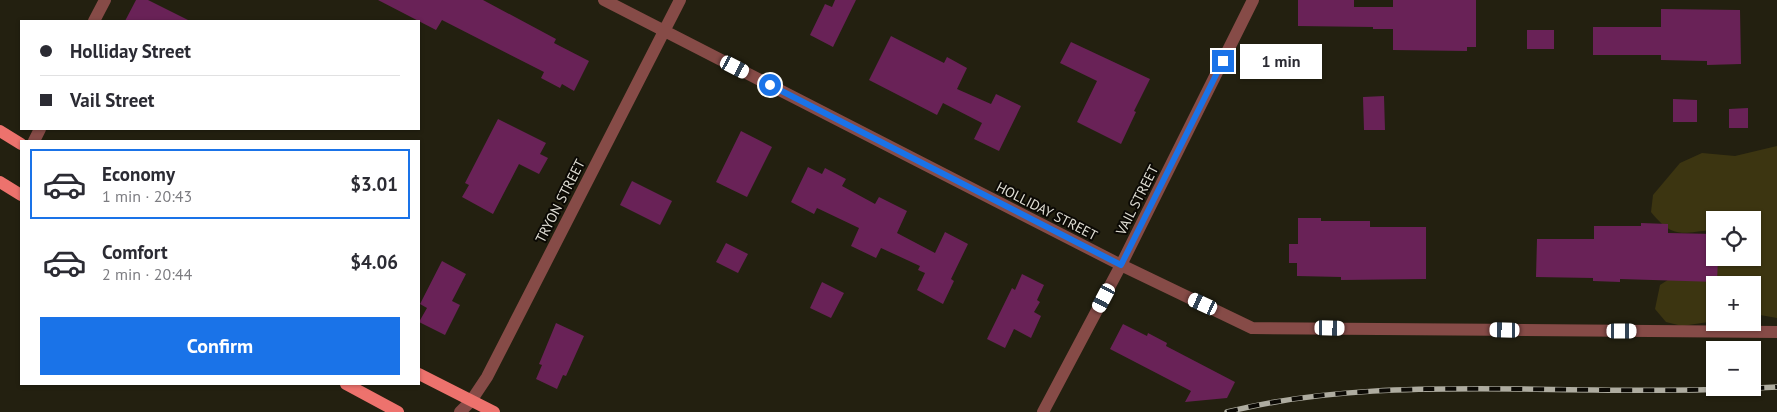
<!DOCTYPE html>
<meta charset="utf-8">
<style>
body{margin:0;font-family:"PT Sans",sans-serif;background:#f2f2f3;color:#2b2b33;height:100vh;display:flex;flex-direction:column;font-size:19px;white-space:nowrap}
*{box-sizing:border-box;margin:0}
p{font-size:16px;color:#7c7c81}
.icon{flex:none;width:28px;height:28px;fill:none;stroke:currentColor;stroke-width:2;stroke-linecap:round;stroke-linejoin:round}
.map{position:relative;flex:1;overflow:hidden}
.drawer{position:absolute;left:20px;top:140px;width:400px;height:245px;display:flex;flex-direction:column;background:#fff;border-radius:0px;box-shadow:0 1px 4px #0004}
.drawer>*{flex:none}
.hud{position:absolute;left:20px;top:20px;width:400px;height:110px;border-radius:0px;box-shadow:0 1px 4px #0004;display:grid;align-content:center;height:110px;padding:0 20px;background:#fff}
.fabs{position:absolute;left:1706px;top:211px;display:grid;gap:10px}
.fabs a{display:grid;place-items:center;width:55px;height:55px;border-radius:0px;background:#fff;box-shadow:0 1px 4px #0004;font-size:25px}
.end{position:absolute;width:22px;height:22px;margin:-11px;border:6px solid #1a73e8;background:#fff;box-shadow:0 0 0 2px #fff}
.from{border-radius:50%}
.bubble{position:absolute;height:35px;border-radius:0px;background:#fff;box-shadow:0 1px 4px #0004;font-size:16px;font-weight:700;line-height:35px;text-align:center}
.car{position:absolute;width:15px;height:30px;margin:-15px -8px;border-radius:6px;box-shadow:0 0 4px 1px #0007;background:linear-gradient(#fff 24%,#345 0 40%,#fff 0 76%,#345 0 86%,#fff 0)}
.hud b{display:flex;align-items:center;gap:18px;height:48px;font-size:19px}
.hud b+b{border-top:1px solid #e1e1e2}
.hud i{width:12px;height:12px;background:#2b2b33}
ul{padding:9px 0 0;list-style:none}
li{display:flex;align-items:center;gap:15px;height:70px;margin:0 10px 8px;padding:0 10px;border:2px solid transparent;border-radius:0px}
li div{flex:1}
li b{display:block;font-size:19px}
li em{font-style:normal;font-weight:700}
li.current{border-color:#1a73e8}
li>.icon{width:45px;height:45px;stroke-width:1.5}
.button{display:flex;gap:10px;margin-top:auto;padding:10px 20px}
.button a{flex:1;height:58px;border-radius:0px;background:#1a73e8;color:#fff;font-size:20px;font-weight:700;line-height:58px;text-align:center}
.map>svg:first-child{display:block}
.green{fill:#3c3511}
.building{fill:#692257}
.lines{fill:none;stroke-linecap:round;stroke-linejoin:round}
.minor{stroke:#864b47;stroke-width:12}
.major{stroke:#ed726d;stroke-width:12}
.rail-casing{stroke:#aeaca0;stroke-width:5.5}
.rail{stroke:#0b0904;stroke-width:4;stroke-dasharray:11;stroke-linecap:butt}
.route{stroke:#1a73e8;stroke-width:6}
.labels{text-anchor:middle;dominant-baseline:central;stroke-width:4;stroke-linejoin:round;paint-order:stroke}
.street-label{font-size:14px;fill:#e1dfd5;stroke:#0b0904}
</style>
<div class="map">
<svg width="1777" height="412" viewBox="0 0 1777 412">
<rect width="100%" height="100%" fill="#232010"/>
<path class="green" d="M1777,146V318L1760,315L1753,316L1752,285H1715V321L1682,326L1666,322L1655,309L1660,285L1674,276L1722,265L1723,258H1752V220H1715V232L1712,230C1681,233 1673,239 1651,212L1653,195L1680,163L1702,153L1735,156Z"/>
<path class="building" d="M136,0H148L190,21H125Z
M378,0H483L556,39L554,43L589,61L574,91L562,84L560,88L541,78L544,72L442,20L436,30Z
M835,0H856L833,47L810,35L825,4L832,7Z
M1298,0H1354V7H1393V0H1476V47H1467V51L1393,50V29H1373V27L1298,26Z
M1661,9L1740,10L1741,64L1707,65V61L1661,60V55H1593V27H1661Z
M1527,30H1554V49H1527Z
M891,36L944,63L947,57L967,68L957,89L991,104L996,94L1021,106L999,151L974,139L982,123L943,103L937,115L869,80Z
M1071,42L1150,79L1134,111L1136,112L1121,144L1077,122L1097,81L1060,63Z
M1384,96L1385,130H1364L1363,97Z
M1673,99L1697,100V122H1673Z
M1748,108V128H1729V109Z
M498,119L546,143L540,154L548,158L539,174L519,164L493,214L462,197L469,185L465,183Z
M741,131L772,147L747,197L716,182Z
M808,167L822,174L825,168L846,179L842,186L875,204L879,197L907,211L897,233L935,253L945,232L968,244L951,279L954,281L943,304L917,290L925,273L918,270L920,266L881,248L876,258L851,246L859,228L817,208L814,214L791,202Z
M632,181L672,201L660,225L620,205Z
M1298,218H1321V221H1370V227H1426V279L1341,280V277L1297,276V263H1289V244H1298Z
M1641,223L1668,224V233L1715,234V258H1718L1717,282L1620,279V282L1593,281V278L1536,277L1537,239H1594V226H1641Z
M726,243L748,254L738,273L716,262Z
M442,261L466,274L452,301L460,305L445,335L419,322L427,308L420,304Z
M1022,274L1044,285L1037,300L1040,302L1034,312L1041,316L1031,338L1014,329L1005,348L987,339L1012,288L1015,290Z
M822,282L844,293L831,318L810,308Z
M556,323L584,336L566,376L563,375L557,389L536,379L542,365L539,364Z
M1123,324L1147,336L1148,333L1167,343L1166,346L1235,382L1227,398L1185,402L1191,391L1110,349Z"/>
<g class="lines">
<path class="minor" d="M604,0L1121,265L1252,328L1777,332
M94,21L105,0
M34,141L40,129
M460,412L471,401L487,377L680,0
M1043,412L1121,265L1253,0"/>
<path class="major" d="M0,131L21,144
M0,182L21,195
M419,374L494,412
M346,384L398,412"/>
<defs>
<path id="rail" d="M1227,412C1323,388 1422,388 1520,389C1605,390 1692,392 1777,387"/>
</defs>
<use href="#rail" class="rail-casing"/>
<use href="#rail" class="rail"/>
</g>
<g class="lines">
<path class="route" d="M770,85L1121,265L1223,61"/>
</g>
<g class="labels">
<g class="street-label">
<text transform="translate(1137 200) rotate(-63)">VAIL STREET</text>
<text transform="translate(560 201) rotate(-63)">TRYON STREET</text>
<text transform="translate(1047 211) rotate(27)">HOLLIDAY STREET</text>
</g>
</g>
</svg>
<div class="fabs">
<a><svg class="icon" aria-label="locate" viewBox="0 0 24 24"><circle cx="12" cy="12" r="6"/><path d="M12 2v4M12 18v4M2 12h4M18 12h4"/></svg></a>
<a>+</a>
<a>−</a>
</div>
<i class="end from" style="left:770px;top:85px"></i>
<i class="end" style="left:1223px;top:61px"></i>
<div class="bubble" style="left:1240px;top:44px;width:82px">1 min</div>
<i class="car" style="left:735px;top:67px;rotate:117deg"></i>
<i class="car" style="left:1104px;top:298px;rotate:208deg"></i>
<i class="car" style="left:1203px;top:304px;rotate:295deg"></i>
<i class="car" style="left:1330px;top:328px;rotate:91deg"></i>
<i class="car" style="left:1505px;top:330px;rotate:271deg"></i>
<i class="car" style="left:1622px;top:331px;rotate:90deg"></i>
<div class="hud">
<b><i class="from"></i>Holliday Street</b>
<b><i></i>Vail Street</b>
</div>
<section class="drawer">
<ul>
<li class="current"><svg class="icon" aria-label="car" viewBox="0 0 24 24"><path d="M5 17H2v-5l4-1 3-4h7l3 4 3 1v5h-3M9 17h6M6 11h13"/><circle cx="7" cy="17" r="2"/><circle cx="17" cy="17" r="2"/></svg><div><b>Economy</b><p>1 min · 20:43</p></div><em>$3.01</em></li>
<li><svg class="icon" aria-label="car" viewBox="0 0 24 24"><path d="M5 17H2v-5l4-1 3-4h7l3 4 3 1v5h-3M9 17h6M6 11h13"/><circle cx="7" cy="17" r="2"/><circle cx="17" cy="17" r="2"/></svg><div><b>Comfort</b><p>2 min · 20:44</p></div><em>$4.06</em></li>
</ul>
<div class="button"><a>Confirm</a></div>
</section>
</div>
